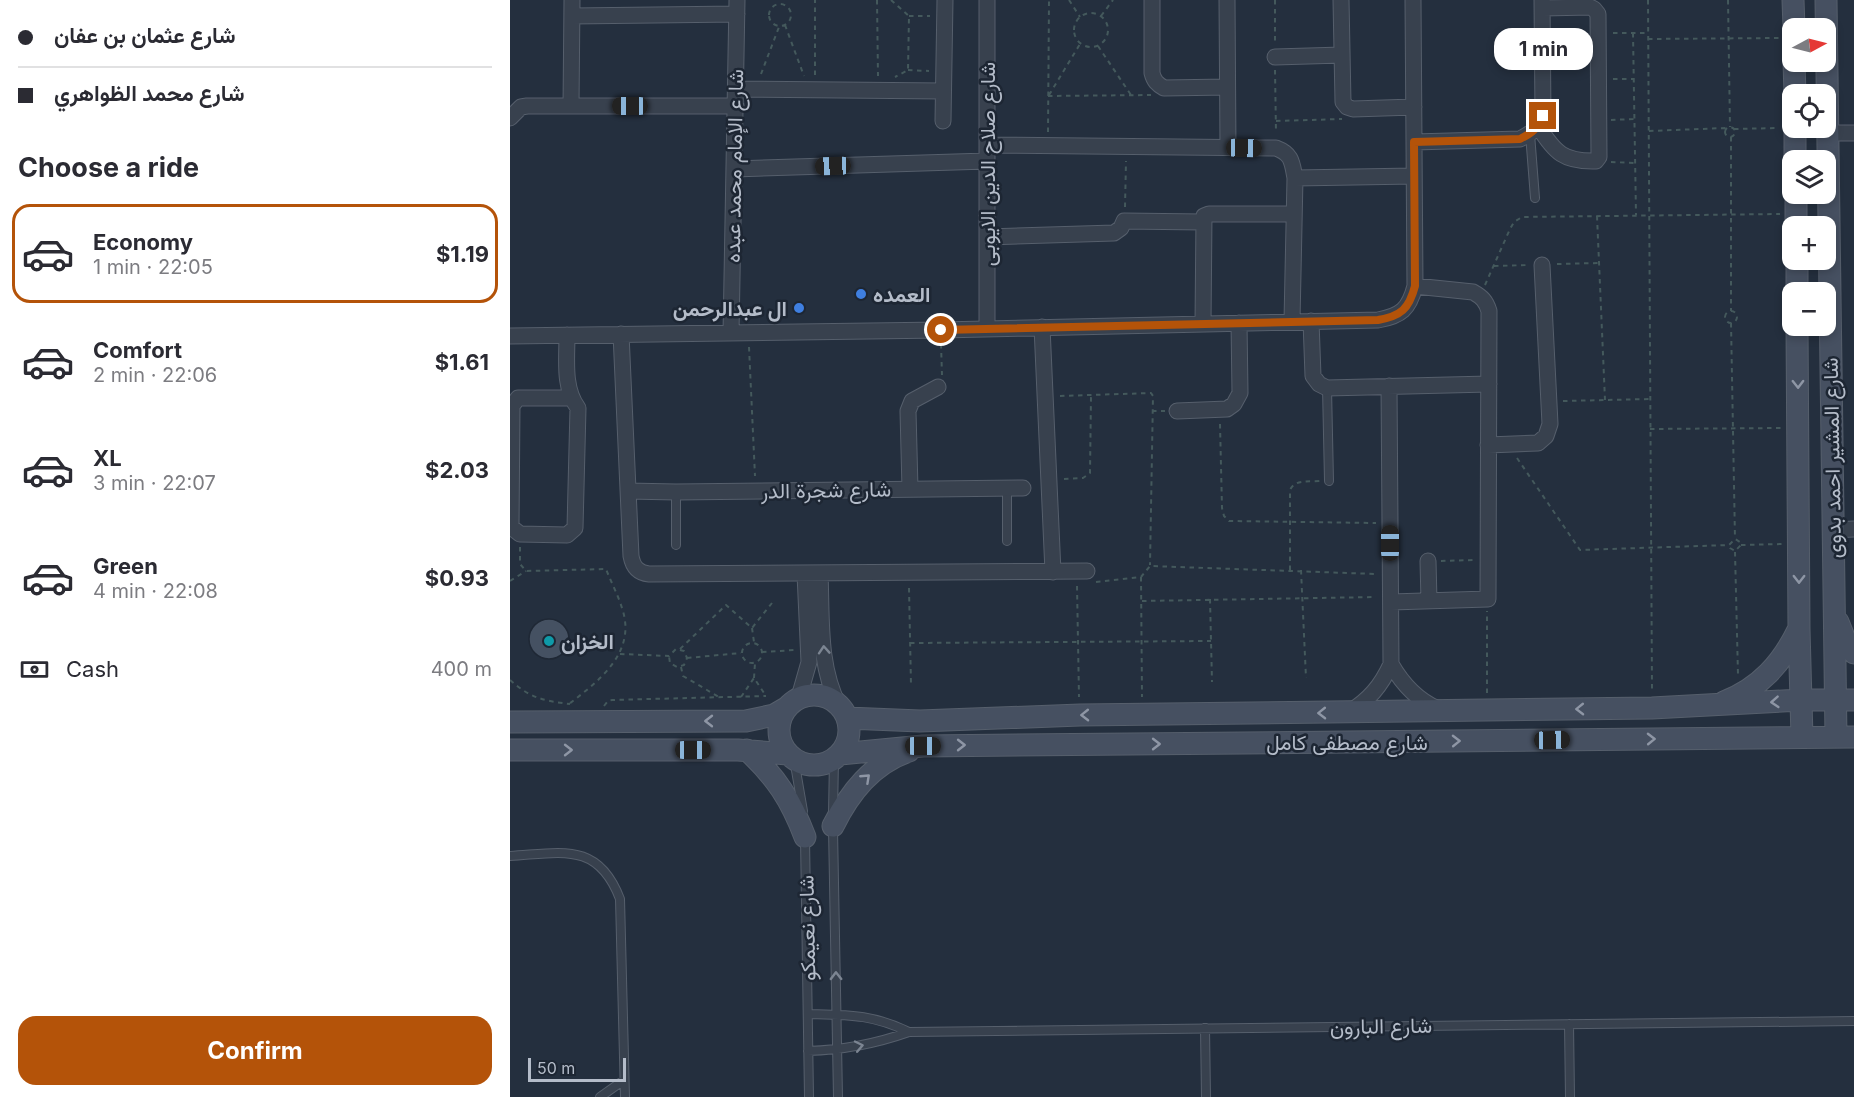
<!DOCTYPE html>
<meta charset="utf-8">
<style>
body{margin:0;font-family:Inter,Vazirmatn,sans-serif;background:#f7f7f7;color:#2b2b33;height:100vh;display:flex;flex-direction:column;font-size:22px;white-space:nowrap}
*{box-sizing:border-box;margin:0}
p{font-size:20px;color:#7c7c81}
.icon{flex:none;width:33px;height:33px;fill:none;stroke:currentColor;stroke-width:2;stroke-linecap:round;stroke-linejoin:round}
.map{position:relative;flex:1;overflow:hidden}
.panel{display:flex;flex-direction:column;background:#fff;width:510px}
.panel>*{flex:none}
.top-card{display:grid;align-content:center;height:132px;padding:0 18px;background:#fff}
.needle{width:39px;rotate:83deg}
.controls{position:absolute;left:1272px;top:18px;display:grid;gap:12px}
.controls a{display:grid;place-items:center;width:54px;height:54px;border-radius:12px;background:#fff;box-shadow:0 3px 9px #0003;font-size:30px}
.scale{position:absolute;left:18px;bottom:15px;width:98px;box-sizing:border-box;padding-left:6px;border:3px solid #b4bcc9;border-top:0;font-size:16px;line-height:21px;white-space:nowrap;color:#b4bcc9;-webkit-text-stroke:4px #1d2633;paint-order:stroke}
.end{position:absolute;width:27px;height:27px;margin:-14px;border:8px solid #b45309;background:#fff;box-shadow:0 0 0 3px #fff}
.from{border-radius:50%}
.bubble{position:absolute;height:42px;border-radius:18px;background:#fff;box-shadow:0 3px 9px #0003;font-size:20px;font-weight:700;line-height:42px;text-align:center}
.car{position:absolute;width:18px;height:36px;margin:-18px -9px;border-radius:8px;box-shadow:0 0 4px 2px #0007;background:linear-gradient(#222 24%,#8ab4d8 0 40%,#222 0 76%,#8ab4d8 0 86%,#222 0)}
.top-card b{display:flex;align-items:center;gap:21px;height:57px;font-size:22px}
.top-card b+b{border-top:2px solid #e1e1e2}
.top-card i{width:15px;height:15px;background:#2b2b33}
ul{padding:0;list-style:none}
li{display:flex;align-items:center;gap:18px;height:99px;margin:0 12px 9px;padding:0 6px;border:3px solid transparent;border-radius:18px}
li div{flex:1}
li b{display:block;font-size:22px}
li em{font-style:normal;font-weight:700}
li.current{border-color:#b45309}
li>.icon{width:54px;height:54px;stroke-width:1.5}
h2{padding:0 18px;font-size:27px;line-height:72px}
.pay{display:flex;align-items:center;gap:15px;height:66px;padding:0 18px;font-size:22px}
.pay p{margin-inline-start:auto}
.cta{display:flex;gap:12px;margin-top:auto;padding:12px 18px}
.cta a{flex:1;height:69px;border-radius:18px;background:#b45309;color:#fff;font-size:24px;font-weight:700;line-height:69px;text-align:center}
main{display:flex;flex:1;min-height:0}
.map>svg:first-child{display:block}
.building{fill:#455162;stroke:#1f2835;stroke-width:1.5}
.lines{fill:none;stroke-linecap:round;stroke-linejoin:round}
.lane-casing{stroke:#565f6c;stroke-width:10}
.street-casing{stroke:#565f6c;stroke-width:17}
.secondary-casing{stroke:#565f6c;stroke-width:23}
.path{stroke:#44595c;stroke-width:2;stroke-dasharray:4.5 4.5;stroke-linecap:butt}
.lane{stroke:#38414e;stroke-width:8}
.street{stroke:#38414e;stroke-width:15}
.secondary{stroke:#465061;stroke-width:21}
.oneway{stroke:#8e96a5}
.oneway2{stroke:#7c8592}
.route{stroke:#b45309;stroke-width:8}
.shop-dot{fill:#3f7fe0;stroke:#1d2633;stroke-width:2}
.culture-dot{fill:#0f9aa8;stroke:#1d2633;stroke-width:2}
.labels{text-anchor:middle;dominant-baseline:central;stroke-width:5;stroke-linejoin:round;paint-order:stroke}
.street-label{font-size:21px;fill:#b4bcc9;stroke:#1d2633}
.poi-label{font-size:21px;font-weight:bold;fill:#b4bcc9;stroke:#1d2633;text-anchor:start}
</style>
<main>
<section class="panel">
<div class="top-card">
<b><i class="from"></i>شارع عثمان بن عفان</b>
<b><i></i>شارع محمد الظواهري</b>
</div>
<h2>Choose a ride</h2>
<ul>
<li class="current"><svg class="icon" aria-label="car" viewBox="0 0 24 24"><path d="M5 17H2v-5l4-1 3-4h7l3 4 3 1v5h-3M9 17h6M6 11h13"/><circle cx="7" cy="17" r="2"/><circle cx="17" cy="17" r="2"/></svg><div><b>Economy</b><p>1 min · 22:05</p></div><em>$1.19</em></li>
<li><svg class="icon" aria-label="car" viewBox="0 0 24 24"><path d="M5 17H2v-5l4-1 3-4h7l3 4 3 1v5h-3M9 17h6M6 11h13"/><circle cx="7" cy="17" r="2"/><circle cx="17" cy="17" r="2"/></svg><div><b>Comfort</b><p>2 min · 22:06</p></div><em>$1.61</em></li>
<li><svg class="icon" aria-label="car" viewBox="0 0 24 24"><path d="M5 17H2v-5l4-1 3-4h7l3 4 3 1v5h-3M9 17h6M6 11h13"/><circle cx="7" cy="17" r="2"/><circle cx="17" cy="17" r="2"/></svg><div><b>XL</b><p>3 min · 22:07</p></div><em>$2.03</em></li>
<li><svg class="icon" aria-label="car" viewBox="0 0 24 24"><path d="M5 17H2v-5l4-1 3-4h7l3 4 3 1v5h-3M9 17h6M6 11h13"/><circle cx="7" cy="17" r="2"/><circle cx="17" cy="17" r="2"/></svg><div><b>Green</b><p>4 min · 22:08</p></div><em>$0.93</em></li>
</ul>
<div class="pay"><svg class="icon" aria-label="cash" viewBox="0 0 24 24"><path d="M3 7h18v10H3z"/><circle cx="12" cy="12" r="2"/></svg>Cash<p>400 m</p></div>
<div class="cta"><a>Confirm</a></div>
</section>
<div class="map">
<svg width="1344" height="1097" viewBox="0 0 1344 1097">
<rect width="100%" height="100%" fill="#242f3e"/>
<path class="building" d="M19 639a20 20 0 1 1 40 0a20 20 0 1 1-40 0Z"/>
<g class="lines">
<defs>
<path id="lane" d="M1020,134L1025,198
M817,388L819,481
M166,492V545
M497,541V487
M284,759L293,811
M323,814L324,759
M323,829L328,1097
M295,838L299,1097
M0,856C51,853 88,841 110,899L115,1097
M298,1014C338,1015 362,1014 399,1032
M1059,1024L1060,1097
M695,1028L696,1097
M298,1051C334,1050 365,1044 399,1032L1344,1021
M90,1097L114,1080"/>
<path id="street" d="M477,0V329
M642,0V73C644,81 647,84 654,88L717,87
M717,0L718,148
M831,0L833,102L837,107L843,109L904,107
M62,16L227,14
M765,57L832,55
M226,89L433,91
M61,106L62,0
M0,118L11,107L17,106H226
M433,121L435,0
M1028,126C1045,153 1054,162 1086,161L1089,157L1088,14L1084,9L1080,7L1033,8
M1318,133H1344
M904,142L1010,139C1022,133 1028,128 1033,116L1032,0
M477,145L766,148C782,154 782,162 785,178L782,321
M224,169L477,161
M785,178L904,176
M477,237L604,233L611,228L614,221L693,222
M801,321L803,376L809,384L817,388L979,384
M693,324L694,216L699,214H784
M532,327L543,572
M221,333L227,0
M111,334L121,556C123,567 128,573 139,574L577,571
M57,335C57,359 53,388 68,408L65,528L57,535L10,534L1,527L2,406L8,398H61
M0,336L431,330L868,320C891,316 899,309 905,286L903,0
M667,411L717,409L724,404L730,393L729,323
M978,445L1028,443L1036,436L1040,424L1032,265
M400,489L398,411L402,401L428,387
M118,491L166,492L513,488
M1323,530L1344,529
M918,561L919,601
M310,573C312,618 308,665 329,706
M881,602L978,599L979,311C976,301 972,297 963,292L905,286
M881,664C893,685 907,700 928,709
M289,697L299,662L295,574
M838,713C859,700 871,686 881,664L879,386"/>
<path id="secondary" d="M1283,0L1284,28
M1316,0L1326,737
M1284,62L1285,94
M1285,128V160
M1286,194V226
M1287,260V292
M1287,326L1289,629L1292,737
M1328,622L1336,642L1344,653
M269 730a35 35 0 1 1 70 0a35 35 0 1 1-70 0Z
M1214,702C1250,688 1272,663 1288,630
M337,718L410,721L570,715L1142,708L1291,700H1344
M0,722L236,721L264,715L276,708
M0,750H228L278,754
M237,750C266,777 281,800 295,837
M330,754L413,746L1344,737
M323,826C340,792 362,764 399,751"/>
</defs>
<use href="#lane" class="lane-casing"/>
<use href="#street" class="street-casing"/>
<use href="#secondary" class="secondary-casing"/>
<path class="path" d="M367,0L368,76
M381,0L399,16L398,70L385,77
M559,0L570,17
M765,0V43
M1138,0L1142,690
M1218,0L1220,127
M259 15a11 11 0 1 1 22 0a11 11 0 1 1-22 0Z
M564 30a17 17 0 1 1 34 0a17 17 0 1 1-34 0Z
M399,16H420
M591,16L603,0
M275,25L294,76
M1103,33H1138
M1123,33L1126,215
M1138,39L1270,38
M588,46L621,95
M398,70L419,71
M765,70L766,133
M251,74L269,27
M305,75V0
M1103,79H1124
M539,95L570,44
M538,96L641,95
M1101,120L1124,119
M766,121L832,119
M1215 132a5 5 0 1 1 10 0a5 5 0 1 1-10 0Z
M1224,129L1268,128
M1139,131L1216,128
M538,132L539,0
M1221,137V311
M1101,162L1125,163
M615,207L616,161
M1087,216L1095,400
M1047,264L1089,263
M984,266L1020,265
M975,285L1000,229L1004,222L1012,217L1270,214
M1215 317a6 6 0 1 1 12 0a6 6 0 1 1-12 0Z
M1221,323L1225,539
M431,344L432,375
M239,347L245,476
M550,396L641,393L643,396L640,565
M1053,401L1140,399
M642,411H655
M710,424L712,508L714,516L719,521L866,523
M1140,429L1271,428
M1007,458L1070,550L1219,545L1225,539L1230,542L1231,545L1225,551L1220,548L1219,545
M554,479L573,478L580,473L581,396
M1231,545L1273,544
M10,547V564L16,571L96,569C101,582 108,595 112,608C127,652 90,680 59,704
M1225,552L1228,675
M931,561L965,560
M780,570V490C785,479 798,482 810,481
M791,570L796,678
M631,577L632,697
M0,581L16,571
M586,582L631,577L640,566L866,574
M567,586L569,697
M399,588L401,685
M700,599L702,682
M632,601L866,597
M242,628L244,642
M232 653a10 10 0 1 1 20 0a10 10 0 1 1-20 0Z
M400,643L701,641
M170,649L216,605L242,628L262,603
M252,652L285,650
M110,654L159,656L166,649L174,651L177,658L174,665L167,667L160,663L159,656
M177,658L231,653
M171,667L173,676L209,697
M244,678L245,663
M0,680C20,698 34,701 60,704
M977,693V611
M231,697L244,678L256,696
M94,706L98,701L102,700L256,696"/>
<use href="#lane" class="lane"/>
<use href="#street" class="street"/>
<use href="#secondary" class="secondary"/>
</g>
<defs><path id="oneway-chevron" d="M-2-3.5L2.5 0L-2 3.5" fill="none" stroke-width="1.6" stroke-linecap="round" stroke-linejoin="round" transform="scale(1.5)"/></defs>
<g class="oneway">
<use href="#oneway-chevron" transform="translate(1288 384) rotate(89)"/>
<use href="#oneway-chevron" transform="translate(1289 579) rotate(90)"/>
<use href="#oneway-chevron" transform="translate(1265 702) rotate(176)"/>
<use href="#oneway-chevron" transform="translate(1070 709) rotate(179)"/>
<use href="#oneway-chevron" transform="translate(812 713) rotate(179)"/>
<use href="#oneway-chevron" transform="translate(575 715) rotate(179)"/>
<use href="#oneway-chevron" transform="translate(199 721) rotate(180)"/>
<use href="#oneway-chevron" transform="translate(1141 739) rotate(-1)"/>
<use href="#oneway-chevron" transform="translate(946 741) rotate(-1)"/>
<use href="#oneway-chevron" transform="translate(646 744)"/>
<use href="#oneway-chevron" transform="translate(451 745)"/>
<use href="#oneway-chevron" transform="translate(58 750)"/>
<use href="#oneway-chevron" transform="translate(356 778) rotate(-43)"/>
</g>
<g class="oneway2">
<use href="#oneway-chevron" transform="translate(314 650) rotate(-94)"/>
<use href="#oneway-chevron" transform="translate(326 976) rotate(-91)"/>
<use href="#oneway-chevron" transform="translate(349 1046) rotate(-12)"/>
</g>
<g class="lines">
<path class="route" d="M431,330L868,320C891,316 899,309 905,286L904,142L1010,139C1022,133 1028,128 1033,116"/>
</g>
<g class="shop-dot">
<circle cx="351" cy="294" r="6"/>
<circle cx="289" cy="308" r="6"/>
</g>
<circle class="culture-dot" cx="39" cy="641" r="6"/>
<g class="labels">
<g class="street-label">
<text transform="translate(477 164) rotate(-90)">شارع صلاح الدين الايوبى</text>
<text transform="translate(224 166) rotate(-89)">شارع الإمام محمد عبده</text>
<text transform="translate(1322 458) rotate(-91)">شارع المشير احمد بدوى</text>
<text transform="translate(316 490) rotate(-1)">شارع شجرة الدر</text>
<text x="837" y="742">شارع مصطفى كامل</text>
<text transform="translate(297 928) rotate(-91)">شارع نعيمكو</text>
<text transform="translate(871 1026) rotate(-1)">شارع البارون</text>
</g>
<g class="poi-label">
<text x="363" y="294">العمده</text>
<text x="277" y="308" text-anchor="end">ال عبدالرحمن</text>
<text x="51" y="641">الخزان</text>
</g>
</g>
</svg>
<div class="controls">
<a><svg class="needle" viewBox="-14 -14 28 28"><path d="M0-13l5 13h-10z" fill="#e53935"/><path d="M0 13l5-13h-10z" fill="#7c7c81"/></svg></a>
<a><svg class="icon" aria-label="locate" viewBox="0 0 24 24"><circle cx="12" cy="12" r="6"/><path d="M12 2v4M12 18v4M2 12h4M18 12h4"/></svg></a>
<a><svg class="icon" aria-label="layers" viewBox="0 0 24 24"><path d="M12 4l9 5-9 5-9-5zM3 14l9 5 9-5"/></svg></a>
<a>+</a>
<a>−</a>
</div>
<div class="scale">50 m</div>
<i class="end from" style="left:431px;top:330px"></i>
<i class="end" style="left:1033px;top:116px"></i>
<div class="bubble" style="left:984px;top:28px;width:99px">1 min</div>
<i class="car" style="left:120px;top:106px;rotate:270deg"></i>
<i class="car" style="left:734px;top:148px;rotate:91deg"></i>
<i class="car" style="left:323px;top:166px;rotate:268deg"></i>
<i class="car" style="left:880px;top:543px;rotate:0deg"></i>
<i class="car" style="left:1042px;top:740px;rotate:89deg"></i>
<i class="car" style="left:413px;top:746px;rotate:90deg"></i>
<i class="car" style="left:183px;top:750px;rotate:90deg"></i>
</div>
</main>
